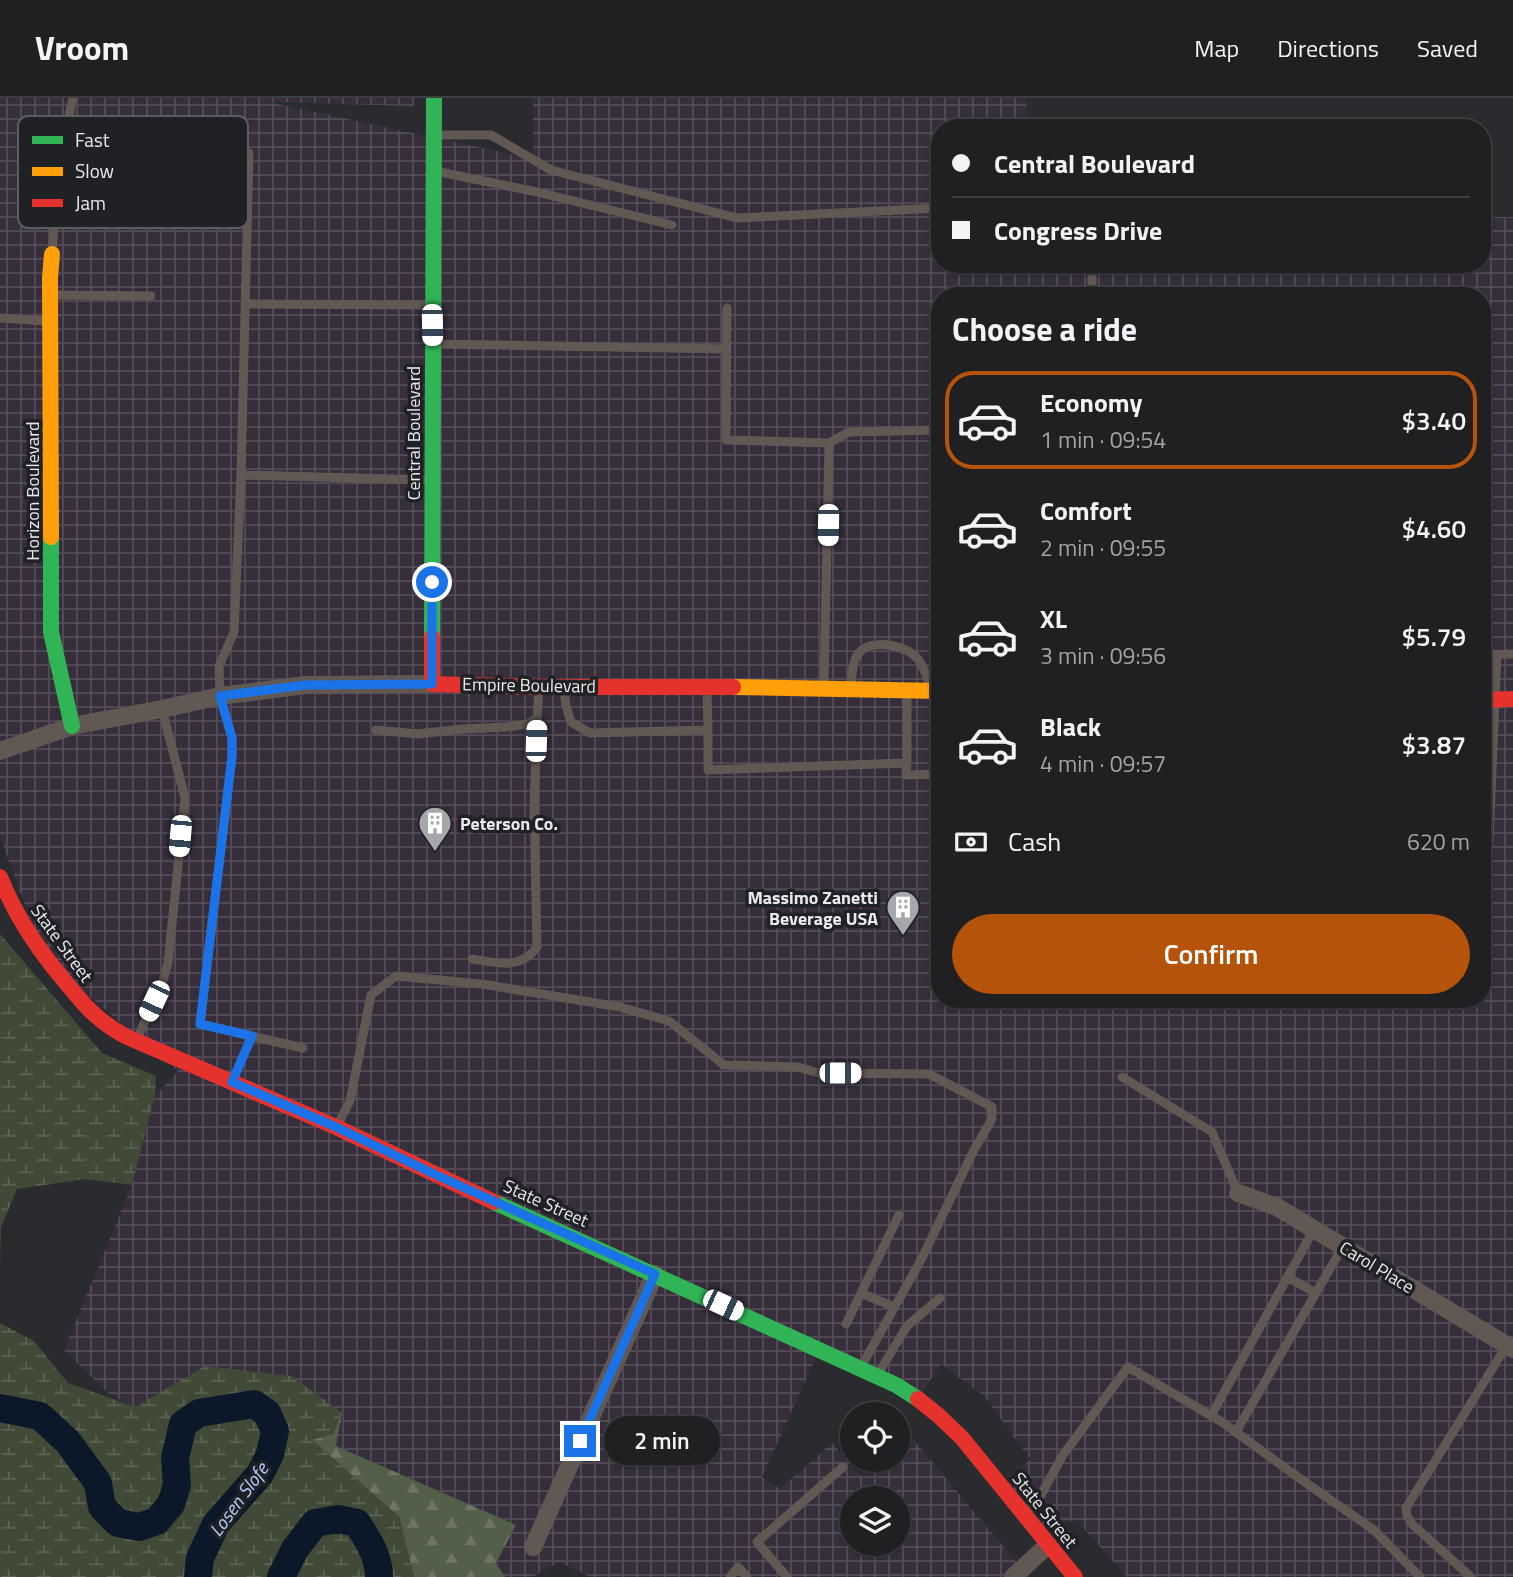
<!DOCTYPE html>
<meta charset="utf-8">
<style>
body{margin:0;font-family:"Titillium Web",sans-serif;background:#28282a;color:#f1f3f6;height:100vh;display:flex;flex-direction:column;font-size:26px;white-space:nowrap}
*{box-sizing:border-box;margin:0}
p{font-size:23px;color:#a2a3a5}
.icon{flex:none;width:38px;height:38px;fill:none;stroke:currentColor;stroke-width:2;stroke-linecap:round;stroke-linejoin:round}
.map{position:relative;flex:1;overflow:hidden}
.panel{position:absolute;left:931px;top:189px;width:560px;height:721px;display:flex;flex-direction:column;background:#202022;border-radius:28px;box-shadow:0 2px 5px #0004,0 0 0 2px #3d3e40}
.panel>*{flex:none}
.guide{position:absolute;left:931px;top:21px;width:560px;height:154px;border-radius:28px;box-shadow:0 2px 5px #0004,0 0 0 2px #3d3e40;display:grid;align-content:center;height:154px;padding:0 21px;background:#202022}
.fabs{position:absolute;left:840px;top:1304px;display:grid;gap:14px}
.fabs a{display:grid;place-items:center;width:70px;height:70px;border-radius:50%;background:#202022;box-shadow:0 2px 5px #0004,0 0 0 2px #3d3e40;font-size:35px}
.end{position:absolute;width:32px;height:32px;margin:-16px;border:9px solid #1a73e8;background:#fff;box-shadow:0 0 0 4px #fff}
.from{border-radius:50%}
.bubble{position:absolute;height:49px;border-radius:24px;background:#202022;box-shadow:0 2px 5px #0004,0 0 0 2px #3d3e40;font-size:23px;font-weight:600;line-height:49px;text-align:center}
.car{position:absolute;width:21px;height:42px;margin:-21px -10px;border-radius:9px;box-shadow:0 0 5px 2px #0007;background:linear-gradient(#fff 24%,#345 0 40%,#fff 0 76%,#345 0 86%,#fff 0)}
.guide b{display:flex;align-items:center;gap:24px;height:66px;font-size:26px}
.guide b+b{border-top:2px solid #3d3e40}
.guide i{width:18px;height:18px;background:#f1f3f6}
ul{padding:0;list-style:none}
li{display:flex;align-items:center;gap:21px;height:98px;margin:0 14px 10px;padding:0 7px;border:4px solid transparent;border-radius:28px}
li div{flex:1}
li b{display:block;font-size:26px}
li em{font-style:normal;font-weight:600}
li.active{border-color:#b45309}
li>.icon{width:63px;height:63px;stroke-width:1.5}
h2{padding:0 21px;font-size:32px;line-height:84px}
.pay{display:flex;align-items:center;gap:18px;height:77px;padding:0 21px;font-size:26px}
.pay p{margin-inline-start:auto}
.action{display:flex;gap:14px;margin-top:auto;padding:14px 21px}
.action a{flex:1;height:80px;border-radius:42px;background:#b45309;color:#fff;font-size:28px;font-weight:600;line-height:80px;text-align:center}
header{display:flex;align-items:center;gap:42px;box-sizing:border-box;height:98px;padding:0 35px;background:#202022;border-bottom:2px solid #3d3e40}
header strong{font-size:33px}
nav{display:flex;gap:38px;margin-inline-start:auto;font-size:24px}
.map>svg:first-child{display:block}
.industrial{fill:url(#industrial-grid);fill-rule:evenodd}
.forest{fill:url(#forest-firs)}
.wetland{fill:url(#wetland-marsh)}
.lines{fill:none;stroke-linecap:round;stroke-linejoin:round}
.river{stroke:#0b1829;stroke-width:28}
.lane{stroke:#615854;stroke-width:9}
.street{stroke:#615854;stroke-width:18}
.fast{stroke:#30b455;stroke-width:16}
.slow{stroke:#ff9f0a;stroke-width:16}
.jam{stroke:#e5322d;stroke-width:16}
.route{stroke:#1a73e8;stroke-width:9}
.labels{text-anchor:middle;dominant-baseline:central;stroke-width:7;stroke-linejoin:round;paint-order:stroke}
.street-label{font-size:18px;fill:#e9eaed;stroke:#202125}
.poi-label{font-size:18px;font-weight:bold;fill:#e9eaed;stroke:#202125;text-anchor:start}
.water-label{font-size:19px;font-style:italic;fill:#aed0fd;stroke:#202125}
.key{fill:#202125;stroke:#5c5d61;stroke-width:2}
.key-label{font-size:19px;fill:#e9eaed}
</style>
<header>
<strong>Vroom</strong>
<nav><a>Map</a><a>Directions</a><a>Saved</a></nav>
</header>
<div class="map">
<svg width="1513" height="1479" viewBox="0 0 1513 1479">
<defs>
<pattern id="industrial-grid" width="8" height="8" patternUnits="userSpaceOnUse" patternTransform="scale(1.75)"><rect width="8" height="8" fill="#362e3b"/><path d="M0 4h8M4 0v8" fill="none" stroke="#534c58"/></pattern>
<pattern id="forest-firs" width="22" height="20" patternUnits="userSpaceOnUse" patternTransform="scale(1.75)"><rect width="22" height="20" fill="#545f49"/><path d="M5 1l3.5 6h-7zM16 11l3.5 6h-7z" fill="#6d7664"/></pattern>
<pattern id="wetland-marsh" width="20" height="14" patternUnits="userSpaceOnUse" patternTransform="scale(1.75)"><rect width="20" height="14" fill="#404a37"/><path d="M1 5h8M5 5V1M11 12h8M15 12V8" fill="none" stroke="#5c6454"/></pattern>
</defs>
<rect width="100%" height="100%" fill="#2a2b2e"/>
<path class="industrial" d="M0,0H415L414,8L268,4L533,61V0H1026L1027,30H940V166H1482V119H1513V1479H1127L1076,1422L1027,1433L998,1394L1030,1361L984,1298L941,1266L918,1301L816,1259L762,1379L780,1391L832,1345L862,1379L879,1362H898V1343L907,1334L1029,1479H590L559,1464L532,1479H505L496,1465L516,1427L336,1348L342,1315L205,1268L135,1310L108,1295L64,1252L132,1087L155,998L178,973L45,861L0,739ZM940,198H1482V901H940ZM852,1400H898V1446H852Z"/>
<path class="forest" d="M342,1315L336,1348L516,1427L496,1465L505,1479H414L399,1419L311,1341L333,1336Z"/>
<path class="wetland" d="M0,836L102,955L156,978L155,998L132,1087L86,1081L17,1091L1,1129L0,1165Z
M0,1225L34,1243L68,1285L135,1309L205,1268L292,1278L342,1315L333,1336L312,1342L399,1419L414,1479H0Z"/>
<g class="lines">
<path class="river" d="M0,1310L40,1318L68,1344L98,1385L102,1409L118,1425L139,1429L157,1423L171,1406L177,1387L175,1360L183,1326L199,1315L254,1306L267,1315L275,1333L270,1356L260,1376L216,1426L200,1460L198,1479
M281,1479L295,1451L315,1425L338,1421L357,1425C368,1442 379,1458 379,1479"/>
<path class="lane" d="M436,37H491L551,72L737,120L940,110
M249,55L241,377L234,534L219,568L220,598L232,640V658L200,926L303,950
M435,73L537,94L672,127
M52,155L59,62L73,0
M52,197L151,198
M1092,198V166
M245,206L431,207
M727,210L726,342L829,345L824,589
M0,220L49,223
M434,246L727,251
M829,345L849,334L937,332
M241,377L430,382
M1482,557L1513,556
M851,588C852,577 852,559 862,552C876,541 907,548 918,561C925,570 927,581 931,591
M564,593L566,608L571,624L590,635L708,632L707,591
M376,632L417,636L463,631L508,629L527,626L537,620L539,590
M708,632V672L907,665V594
M907,665L906,677L940,676
M1482,856H1484L1497,557
M472,861C496,865 521,872 537,849L534,710L537,620
M138,939L163,883L168,865L185,700L162,611
M1122,979L1212,1034L1238,1095
M232,983L252,938
M337,1028L350,1003L371,897L396,878L482,886L620,909L669,923L724,967L798,969L819,975L929,976L992,1009V1021L974,1052L921,1162L861,1269
M1287,1179L1316,1195
M861,1195L894,1209
M846,1226L899,1117
M878,1276L907,1228L940,1200
M1211,1318L1314,1131
M1236,1334L1343,1148
M1025,1416L1041,1397L1063,1357L1128,1269L1222,1324L1306,1385L1374,1432L1420,1479
M730,1479L738,1469L747,1479
M787,1479L757,1444L843,1369
M1471,1479L1413,1427L1407,1418L1406,1410L1507,1247"/>
<path class="street" d="M0,653L72,628L162,611L220,598L305,587L432,586
M1238,1095L1277,1109L1513,1251
M533,1449L655,1176
M1013,1479L1048,1447"/>
<path class="fast" d="M51,439V534L72,628
M432,539L434,0
M494,1104L896,1287L918,1301"/>
<path class="slow" d="M51,439L50,180L52,156
M733,589L940,593"/>
<path class="jam" d="M432,539V586L539,589H733
M1482,602L1513,601
M0,779C15,817 36,849 63,881C83,906 98,924 127,939L336,1029L494,1104
M918,1301L939,1318L962,1340L1075,1479"/>
</g>
<g class="lines">
<path class="route" d="M432,484V586L305,587L220,598L232,640V658L200,926L252,938L232,984L336,1029L434,1076L655,1176L580,1343"/>
</g>
<defs>
<symbol id="building-pin" viewBox="-11 -11 22 30"><path d="M0 17L-7.5 6A9.5 9.5 0 1 1 7.5 6Z" fill="#a6a7aa" stroke="#202125"/><path d="M-4-6H4V6H1V3H-1V6H-4ZM-2.5-4.3h1.7v1.8h-1.7ZM.8-4.3h1.7v1.8H.8ZM-2.5-1h1.7V.8h-1.7ZM.8-1h1.7V.8H.8Z" fill="#fff"/></symbol>
</defs>
<g fill-rule="evenodd">
<use href="#building-pin" x="416" y="706" width="38" height="52"/>
<use href="#building-pin" x="884" y="790" width="38" height="52"/>
</g>
<g class="labels">
<g class="street-label">
<text transform="translate(413 335) rotate(-90)">Central Boulevard</text>
<text transform="translate(32 393) rotate(-90)">Horizon Boulevard</text>
<text transform="translate(529 587) rotate(1)">Empire Boulevard</text>
<text transform="translate(62 845) rotate(54)">State Street</text>
<text transform="translate(546 1105) rotate(24)">State Street</text>
<text transform="translate(1377 1169) rotate(31)">Carol Place</text>
<text transform="translate(1045 1412) rotate(51)">State Street</text>
</g>
<g class="poi-label">
<text x="460" y="725">Peterson Co.</text>
<text x="878" y="799" text-anchor="end">Massimo Zanetti<tspan x="878" dy="21">Beverage USA</tspan></text>
</g>
<g class="water-label">
<text transform="translate(238 1401) rotate(-54)">Losen Slofe</text>
</g>
</g>
<rect x="18" y="18" width="230" height="112" rx="10" class="key"/>
<rect x="32" y="38" width="31" height="8" fill="#30b455"/>
<rect x="32" y="69" width="31" height="9" fill="#ff9f0a"/>
<rect x="32" y="101" width="31" height="8" fill="#e5322d"/>
<g class="key-label">
<text x="75" y="49">Fast</text>
<text x="75" y="80">Slow</text>
<text x="75" y="112">Jam</text>
</g>
</svg>
<div class="fabs">
<a><svg class="icon" aria-label="locate" viewBox="0 0 24 24"><circle cx="12" cy="12" r="6"/><path d="M12 2v4M12 18v4M2 12h4M18 12h4"/></svg></a>
<a><svg class="icon" aria-label="layers" viewBox="0 0 24 24"><path d="M12 4l9 5-9 5-9-5zM3 14l9 5 9-5"/></svg></a>
</div>
<i class="end from" style="left:432px;top:484px"></i>
<i class="end" style="left:580px;top:1343px"></i>
<div class="bubble" style="left:604px;top:1318px;width:116px">2 min</div>
<i class="car" style="left:432px;top:227px;rotate:179deg"></i>
<i class="car" style="left:828px;top:427px;rotate:181deg"></i>
<i class="car" style="left:536px;top:643px;rotate:2deg"></i>
<i class="car" style="left:180px;top:738px;rotate:185deg"></i>
<i class="car" style="left:154px;top:903px;rotate:205deg"></i>
<i class="car" style="left:840px;top:975px;rotate:90deg"></i>
<i class="car" style="left:723px;top:1207px;rotate:115deg"></i>
<div class="guide">
<b><i class="from"></i>Central Boulevard</b>
<b><i></i>Congress Drive</b>
</div>
<section class="panel">
<h2>Choose a ride</h2>
<ul>
<li class="active"><svg class="icon" aria-label="car" viewBox="0 0 24 24"><path d="M5 17H2v-5l4-1 3-4h7l3 4 3 1v5h-3M9 17h6M6 11h13"/><circle cx="7" cy="17" r="2"/><circle cx="17" cy="17" r="2"/></svg><div><b>Economy</b><p>1 min · 09:54</p></div><em>$3.40</em></li>
<li><svg class="icon" aria-label="car" viewBox="0 0 24 24"><path d="M5 17H2v-5l4-1 3-4h7l3 4 3 1v5h-3M9 17h6M6 11h13"/><circle cx="7" cy="17" r="2"/><circle cx="17" cy="17" r="2"/></svg><div><b>Comfort</b><p>2 min · 09:55</p></div><em>$4.60</em></li>
<li><svg class="icon" aria-label="car" viewBox="0 0 24 24"><path d="M5 17H2v-5l4-1 3-4h7l3 4 3 1v5h-3M9 17h6M6 11h13"/><circle cx="7" cy="17" r="2"/><circle cx="17" cy="17" r="2"/></svg><div><b>XL</b><p>3 min · 09:56</p></div><em>$5.79</em></li>
<li><svg class="icon" aria-label="car" viewBox="0 0 24 24"><path d="M5 17H2v-5l4-1 3-4h7l3 4 3 1v5h-3M9 17h6M6 11h13"/><circle cx="7" cy="17" r="2"/><circle cx="17" cy="17" r="2"/></svg><div><b>Black</b><p>4 min · 09:57</p></div><em>$3.87</em></li>
</ul>
<div class="pay"><svg class="icon" aria-label="cash" viewBox="0 0 24 24"><path d="M3 7h18v10H3z"/><circle cx="12" cy="12" r="2"/></svg>Cash<p>620 m</p></div>
<div class="action"><a>Confirm</a></div>
</section>
</div>
